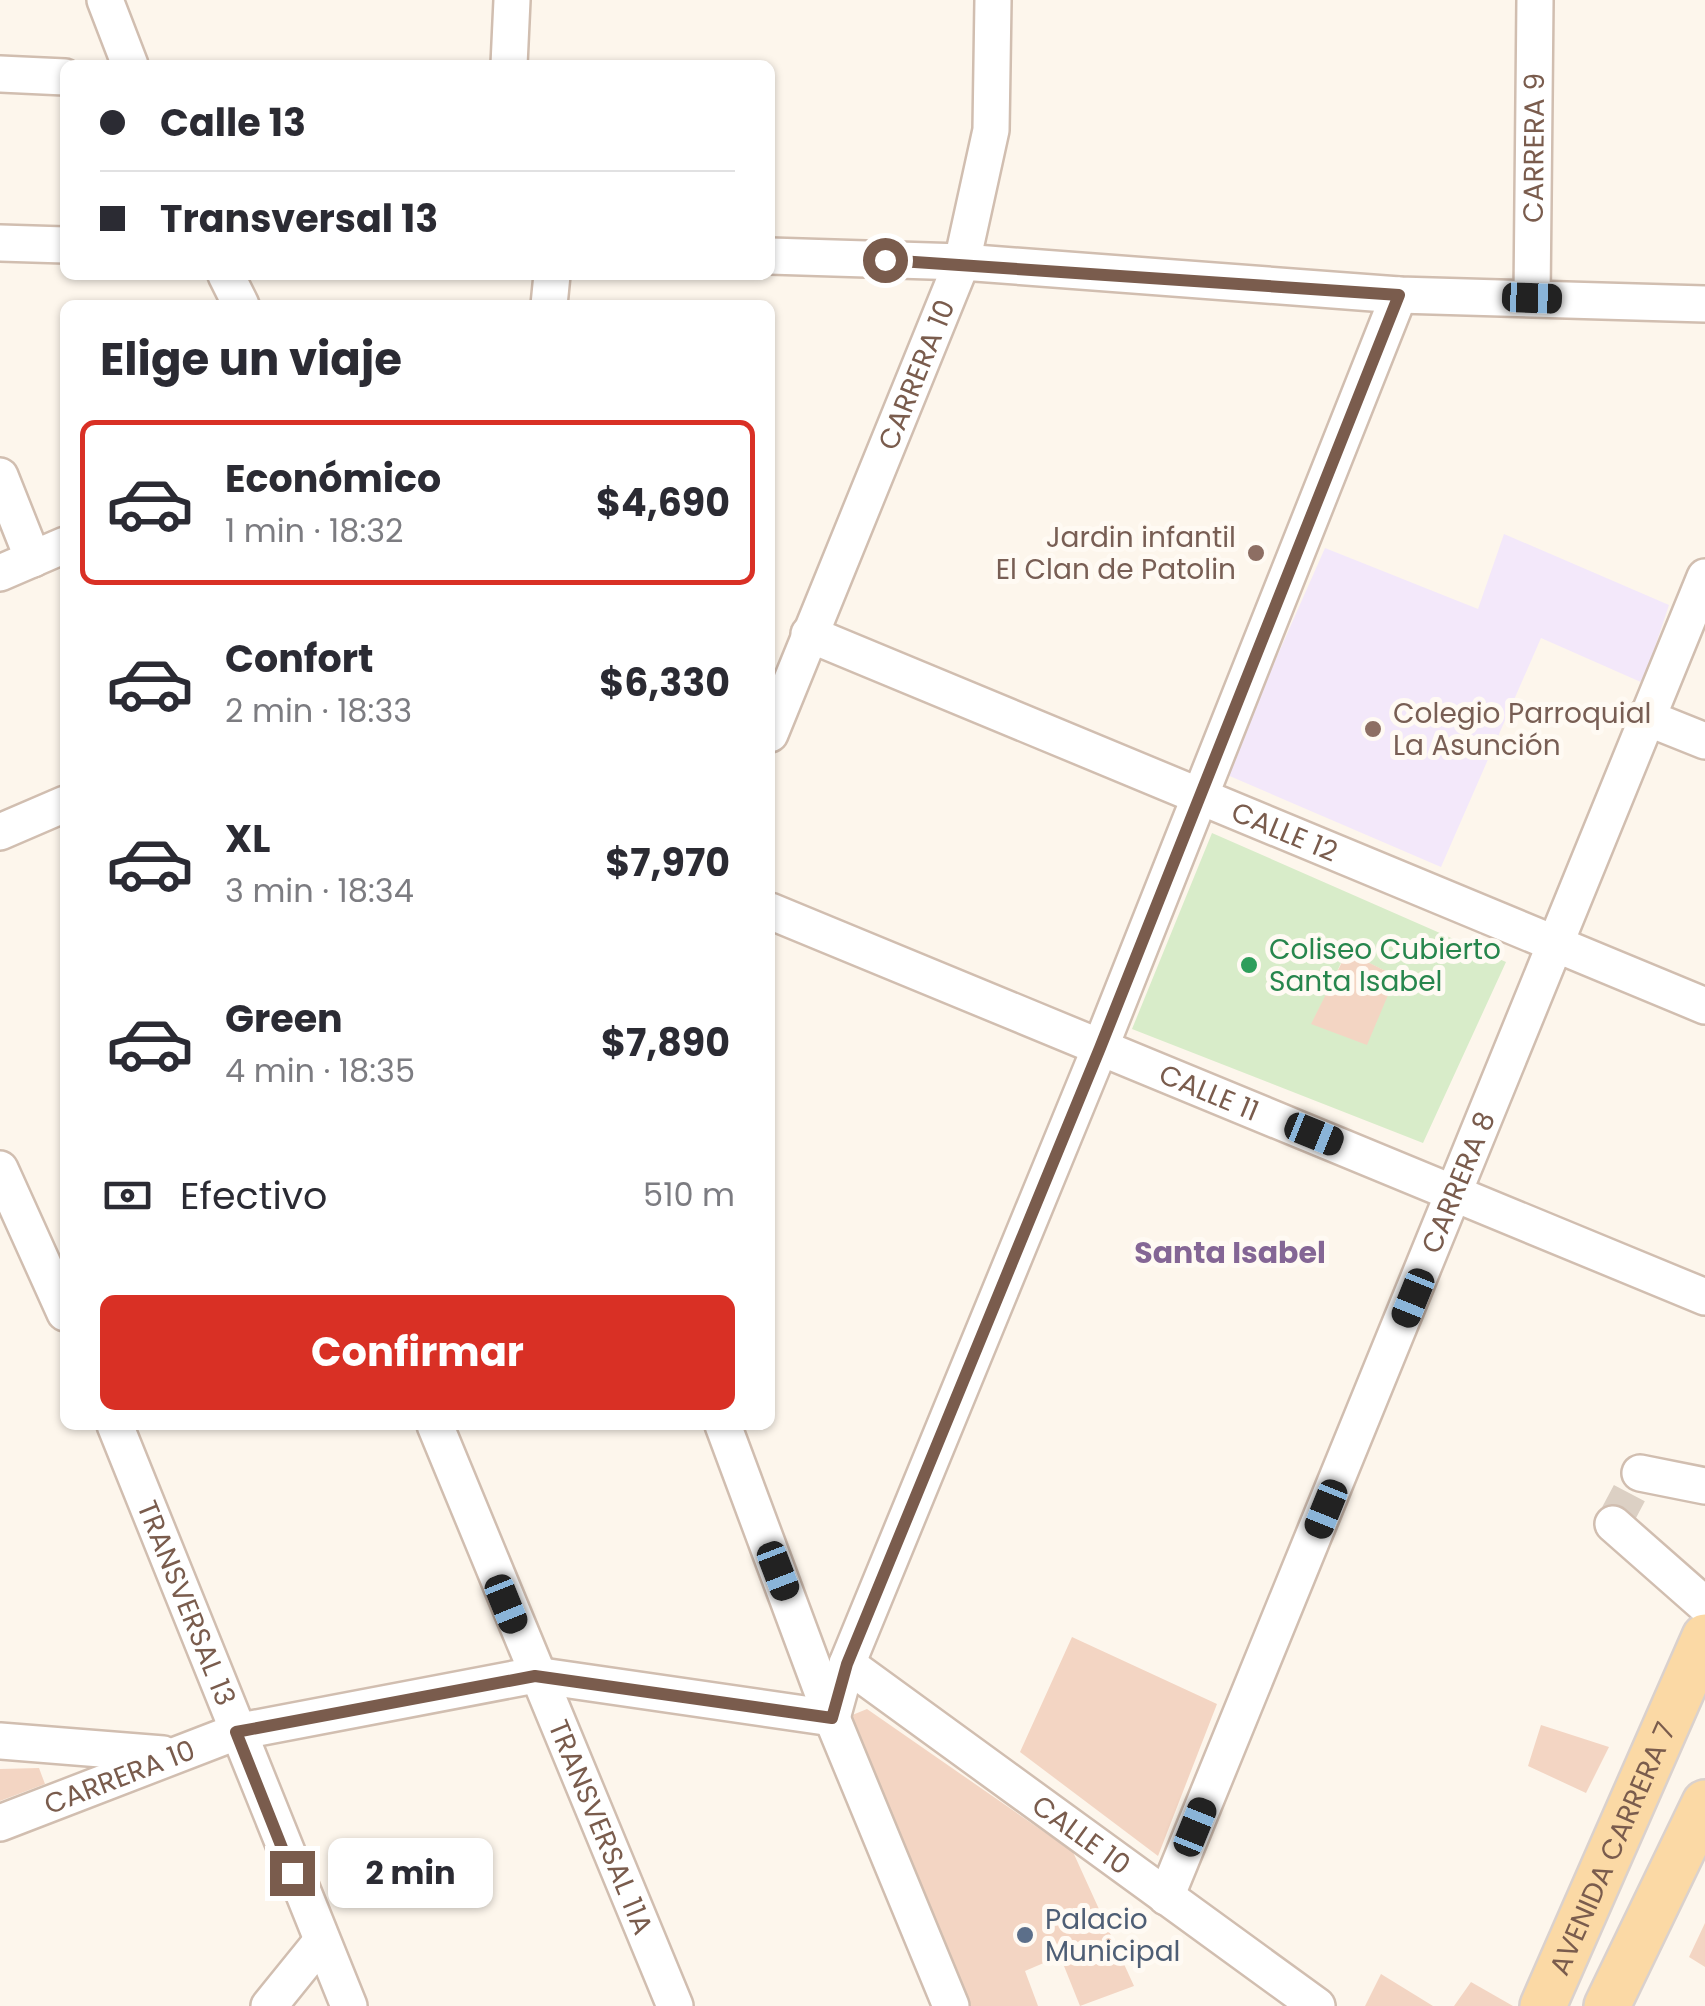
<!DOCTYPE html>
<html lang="es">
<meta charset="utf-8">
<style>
body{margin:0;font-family:Poppins,sans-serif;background:#f2f2f3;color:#2b2b33;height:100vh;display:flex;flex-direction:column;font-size:38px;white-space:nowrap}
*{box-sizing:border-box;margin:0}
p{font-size:32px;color:#7c7c81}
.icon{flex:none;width:55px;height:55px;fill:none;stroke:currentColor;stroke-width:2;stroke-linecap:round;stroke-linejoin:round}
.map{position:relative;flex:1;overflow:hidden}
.details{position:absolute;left:60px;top:300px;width:715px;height:1130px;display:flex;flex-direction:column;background:#fff;border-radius:15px;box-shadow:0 2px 8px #0004}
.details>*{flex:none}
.banner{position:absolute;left:60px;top:60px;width:715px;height:220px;border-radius:15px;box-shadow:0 2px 8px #0004;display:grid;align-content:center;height:220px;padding:0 40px;background:#fff}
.end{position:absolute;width:45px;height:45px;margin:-22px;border:12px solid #7a5c4d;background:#fff;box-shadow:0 0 0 5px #fff}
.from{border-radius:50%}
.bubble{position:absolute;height:70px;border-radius:15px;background:#fff;box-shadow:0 2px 8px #0004;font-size:32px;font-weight:700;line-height:70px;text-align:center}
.car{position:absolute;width:30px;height:60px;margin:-30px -15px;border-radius:12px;box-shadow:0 0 8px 2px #0007;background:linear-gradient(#222 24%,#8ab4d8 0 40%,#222 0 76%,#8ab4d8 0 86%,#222 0)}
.banner b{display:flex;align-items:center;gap:35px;height:95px;font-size:38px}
.banner b+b{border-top:2px solid #e1e1e2}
.banner i{width:25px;height:25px;background:#2b2b33}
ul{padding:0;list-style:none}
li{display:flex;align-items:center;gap:30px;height:165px;margin:0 20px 15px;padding:0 20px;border:5px solid transparent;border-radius:15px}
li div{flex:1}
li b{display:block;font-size:38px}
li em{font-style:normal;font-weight:700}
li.selected{border-color:#d93025}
li>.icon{width:90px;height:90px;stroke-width:1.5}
h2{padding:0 40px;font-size:45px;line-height:120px}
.pay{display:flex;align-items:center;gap:25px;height:110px;padding:0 40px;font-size:38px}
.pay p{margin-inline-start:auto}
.button{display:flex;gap:20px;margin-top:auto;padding:20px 40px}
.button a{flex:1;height:115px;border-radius:15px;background:#d93025;color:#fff;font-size:40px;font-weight:700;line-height:115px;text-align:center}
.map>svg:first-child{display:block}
.education{fill:#f3e8fa}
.green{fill:#d8ecc9;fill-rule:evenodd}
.building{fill:#f3d5c3}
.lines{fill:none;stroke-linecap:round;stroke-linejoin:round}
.minor-tunnel{stroke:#dcd0c4;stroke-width:35;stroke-dasharray:35 18;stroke-linecap:butt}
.minor-casing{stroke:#d1beb0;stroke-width:40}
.major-casing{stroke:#dad1cd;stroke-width:50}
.minor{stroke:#fff;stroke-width:35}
.major{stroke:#fbd9a5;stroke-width:45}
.route{stroke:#7a5c4d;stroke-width:12}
.education-dot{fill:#8d6e63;stroke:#fffaf3;stroke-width:4}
.leisure-dot{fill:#2e9e5b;stroke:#fffaf3;stroke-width:4}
.service-dot{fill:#5c6f8a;stroke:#fffaf3;stroke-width:4}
.labels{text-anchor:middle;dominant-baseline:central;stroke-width:10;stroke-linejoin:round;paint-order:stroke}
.street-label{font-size:28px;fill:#7a5c4d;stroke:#fffaf3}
.education-label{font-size:28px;fill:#785e54;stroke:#fffaf3;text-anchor:end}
.leisure-label{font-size:28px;fill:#27864d;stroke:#fffaf3;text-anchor:start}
.service-label{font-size:28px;fill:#4e5e75;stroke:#fffaf3;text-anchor:start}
.neighbourhood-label{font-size:30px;font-weight:bold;fill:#846695;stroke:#fffaf3}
</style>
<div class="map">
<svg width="1705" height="2006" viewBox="0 0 1705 2006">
<rect width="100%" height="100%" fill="#fdf6ec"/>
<path class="education" d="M1504,534L1669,605L1643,683L1541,638L1441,867L1225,774L1325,548L1478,609Z"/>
<path class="green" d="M1212,833L1506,962L1423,1143L1132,1029ZM1346,952L1396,976L1313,1024Z"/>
<path class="building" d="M1347,952L1396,976L1367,1045L1311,1024Z
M1072,1637L1217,1704L1158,1856L1020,1752Z
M867,1709L1073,1852L1134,1986L1080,2006L1060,1956L1025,1971L1038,2006H971L845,1718Z
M1541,1725L1609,1747L1586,1793L1528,1766Z
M39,1768L45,1784L0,1801V1769Z
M1705,1923V1967L1689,1957Z
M1381,1974L1433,2006H1365Z
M1471,1982L1513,2006H1454Z"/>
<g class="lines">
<path class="minor-tunnel" d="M1613,1524L1640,1473"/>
<defs>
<g id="minor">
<path d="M105,0L130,65"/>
<path d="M509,65L512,0"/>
<path d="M0,74L65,77"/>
<path d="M0,243L65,245"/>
<path d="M770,256L962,262L1399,295L1705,304"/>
<path d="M226,275L241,305"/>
<path id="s1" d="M1532,298L1535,0"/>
<path d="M549,305L552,275"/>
<path d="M0,476L33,559"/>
<path d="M0,573L65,545"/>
<path id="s2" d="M809,634L1705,1006"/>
<path d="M1645,717L1705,741"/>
<path id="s3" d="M770,734L962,262L991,130L993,0"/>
<path d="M0,832L65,804"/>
<path id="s4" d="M770,911L1705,1297"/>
<path d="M0,1169L65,1313"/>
<path id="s5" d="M115,1425L349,2006"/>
<path id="s6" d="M435,1425L675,2006"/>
<path d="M723,1425L832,1718L951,2006"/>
<path d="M1640,1473L1705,1486"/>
<path d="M1613,1524L1705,1605"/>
<path id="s7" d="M847,1664L1317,2006"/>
<path d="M0,1741L163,1754"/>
<path id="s8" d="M0,1823L236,1732L535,1675L832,1718L847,1664L1100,1048L1399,295"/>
<path id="s9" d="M1166,1897L1705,577"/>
<path d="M269,2006L320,1943"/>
</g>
<g id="major">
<path id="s10" d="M1543,2006L1705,1637"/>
<path d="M1607,2006L1705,1803"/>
</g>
</defs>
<use href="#minor" class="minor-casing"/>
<use href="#major" class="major-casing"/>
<use href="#minor" class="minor"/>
<use href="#major" class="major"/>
</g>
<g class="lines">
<path class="route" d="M292,1873L236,1732L535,1676L832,1718L847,1664L1100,1048L1399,295L885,260"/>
</g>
<g class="education-dot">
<circle cx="1256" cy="553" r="10"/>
<circle cx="1373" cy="729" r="10"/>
</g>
<circle class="leisure-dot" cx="1249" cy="965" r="10"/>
<circle class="service-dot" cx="1025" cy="1935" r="10"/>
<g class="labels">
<g class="street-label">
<text stroke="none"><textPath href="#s1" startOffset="150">CARRERA 9</textPath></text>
<text stroke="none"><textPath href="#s3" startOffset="388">CARRERA 10</textPath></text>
<text stroke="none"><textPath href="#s2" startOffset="515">CALLE 12</textPath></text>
<text stroke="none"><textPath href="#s4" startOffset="475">CALLE 11</textPath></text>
<text stroke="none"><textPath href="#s9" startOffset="772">CARRERA 8</textPath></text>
<text stroke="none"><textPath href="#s5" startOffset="192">TRANSVERSAL 13</textPath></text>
<text stroke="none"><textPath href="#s8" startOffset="128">CARRERA 10</textPath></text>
<text stroke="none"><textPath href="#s6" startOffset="435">TRANSVERSAL 11A</textPath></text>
<text stroke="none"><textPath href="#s7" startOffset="290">CALLE 10</textPath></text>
<text stroke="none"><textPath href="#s10" startOffset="172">AVENIDA CARRERA 7</textPath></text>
</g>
<g class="education-label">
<text x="1236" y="537">Jardin infantil<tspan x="1236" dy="32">El Clan de Patolin</tspan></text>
<text x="1393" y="713" text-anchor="start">Colegio Parroquial<tspan x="1393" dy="32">La Asunción</tspan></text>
</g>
<g class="leisure-label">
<text x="1269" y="949">Coliseo Cubierto<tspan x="1269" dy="32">Santa Isabel</tspan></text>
</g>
<g class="service-label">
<text x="1045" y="1919">Palacio<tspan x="1045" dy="32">Municipal</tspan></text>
</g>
<g class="neighbourhood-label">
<text x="1230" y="1252">Santa Isabel</text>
</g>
</g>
</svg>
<i class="end from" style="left:885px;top:260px"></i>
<i class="end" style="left:292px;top:1873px"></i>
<div class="bubble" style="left:328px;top:1838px;width:165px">2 min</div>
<i class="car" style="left:1532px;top:298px;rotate:92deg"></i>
<i class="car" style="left:1314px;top:1134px;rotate:112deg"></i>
<i class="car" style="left:1413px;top:1298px;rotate:202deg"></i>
<i class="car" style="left:1326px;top:1509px;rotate:202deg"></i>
<i class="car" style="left:778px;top:1571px;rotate:159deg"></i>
<i class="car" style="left:506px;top:1604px;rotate:158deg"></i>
<i class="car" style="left:1195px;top:1827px;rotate:22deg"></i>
<div class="banner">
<b><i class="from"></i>Calle 13</b>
<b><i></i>Transversal 13</b>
</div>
<section class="details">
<h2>Elige un viaje</h2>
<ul>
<li class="selected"><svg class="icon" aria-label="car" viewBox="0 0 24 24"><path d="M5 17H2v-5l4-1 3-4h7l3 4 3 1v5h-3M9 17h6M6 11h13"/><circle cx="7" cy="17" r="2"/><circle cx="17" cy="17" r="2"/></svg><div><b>Económico</b><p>1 min · 18:32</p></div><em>$4,690</em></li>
<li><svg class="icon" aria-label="car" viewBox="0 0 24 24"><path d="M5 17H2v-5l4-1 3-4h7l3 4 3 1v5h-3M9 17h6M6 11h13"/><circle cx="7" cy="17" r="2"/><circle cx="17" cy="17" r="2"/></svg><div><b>Confort</b><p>2 min · 18:33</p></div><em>$6,330</em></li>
<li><svg class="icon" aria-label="car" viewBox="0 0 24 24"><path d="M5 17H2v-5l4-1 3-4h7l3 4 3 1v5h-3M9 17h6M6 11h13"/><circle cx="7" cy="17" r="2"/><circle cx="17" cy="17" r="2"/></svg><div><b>XL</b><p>3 min · 18:34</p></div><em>$7,970</em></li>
<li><svg class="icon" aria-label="car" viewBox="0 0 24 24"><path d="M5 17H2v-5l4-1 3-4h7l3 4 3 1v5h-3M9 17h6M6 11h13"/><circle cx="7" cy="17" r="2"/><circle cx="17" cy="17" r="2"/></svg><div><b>Green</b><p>4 min · 18:35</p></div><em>$7,890</em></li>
</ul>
<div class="pay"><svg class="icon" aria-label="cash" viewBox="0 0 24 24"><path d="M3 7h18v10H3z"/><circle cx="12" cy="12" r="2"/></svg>Efectivo<p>510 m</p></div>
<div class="button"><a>Confirmar</a></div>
</section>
</div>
